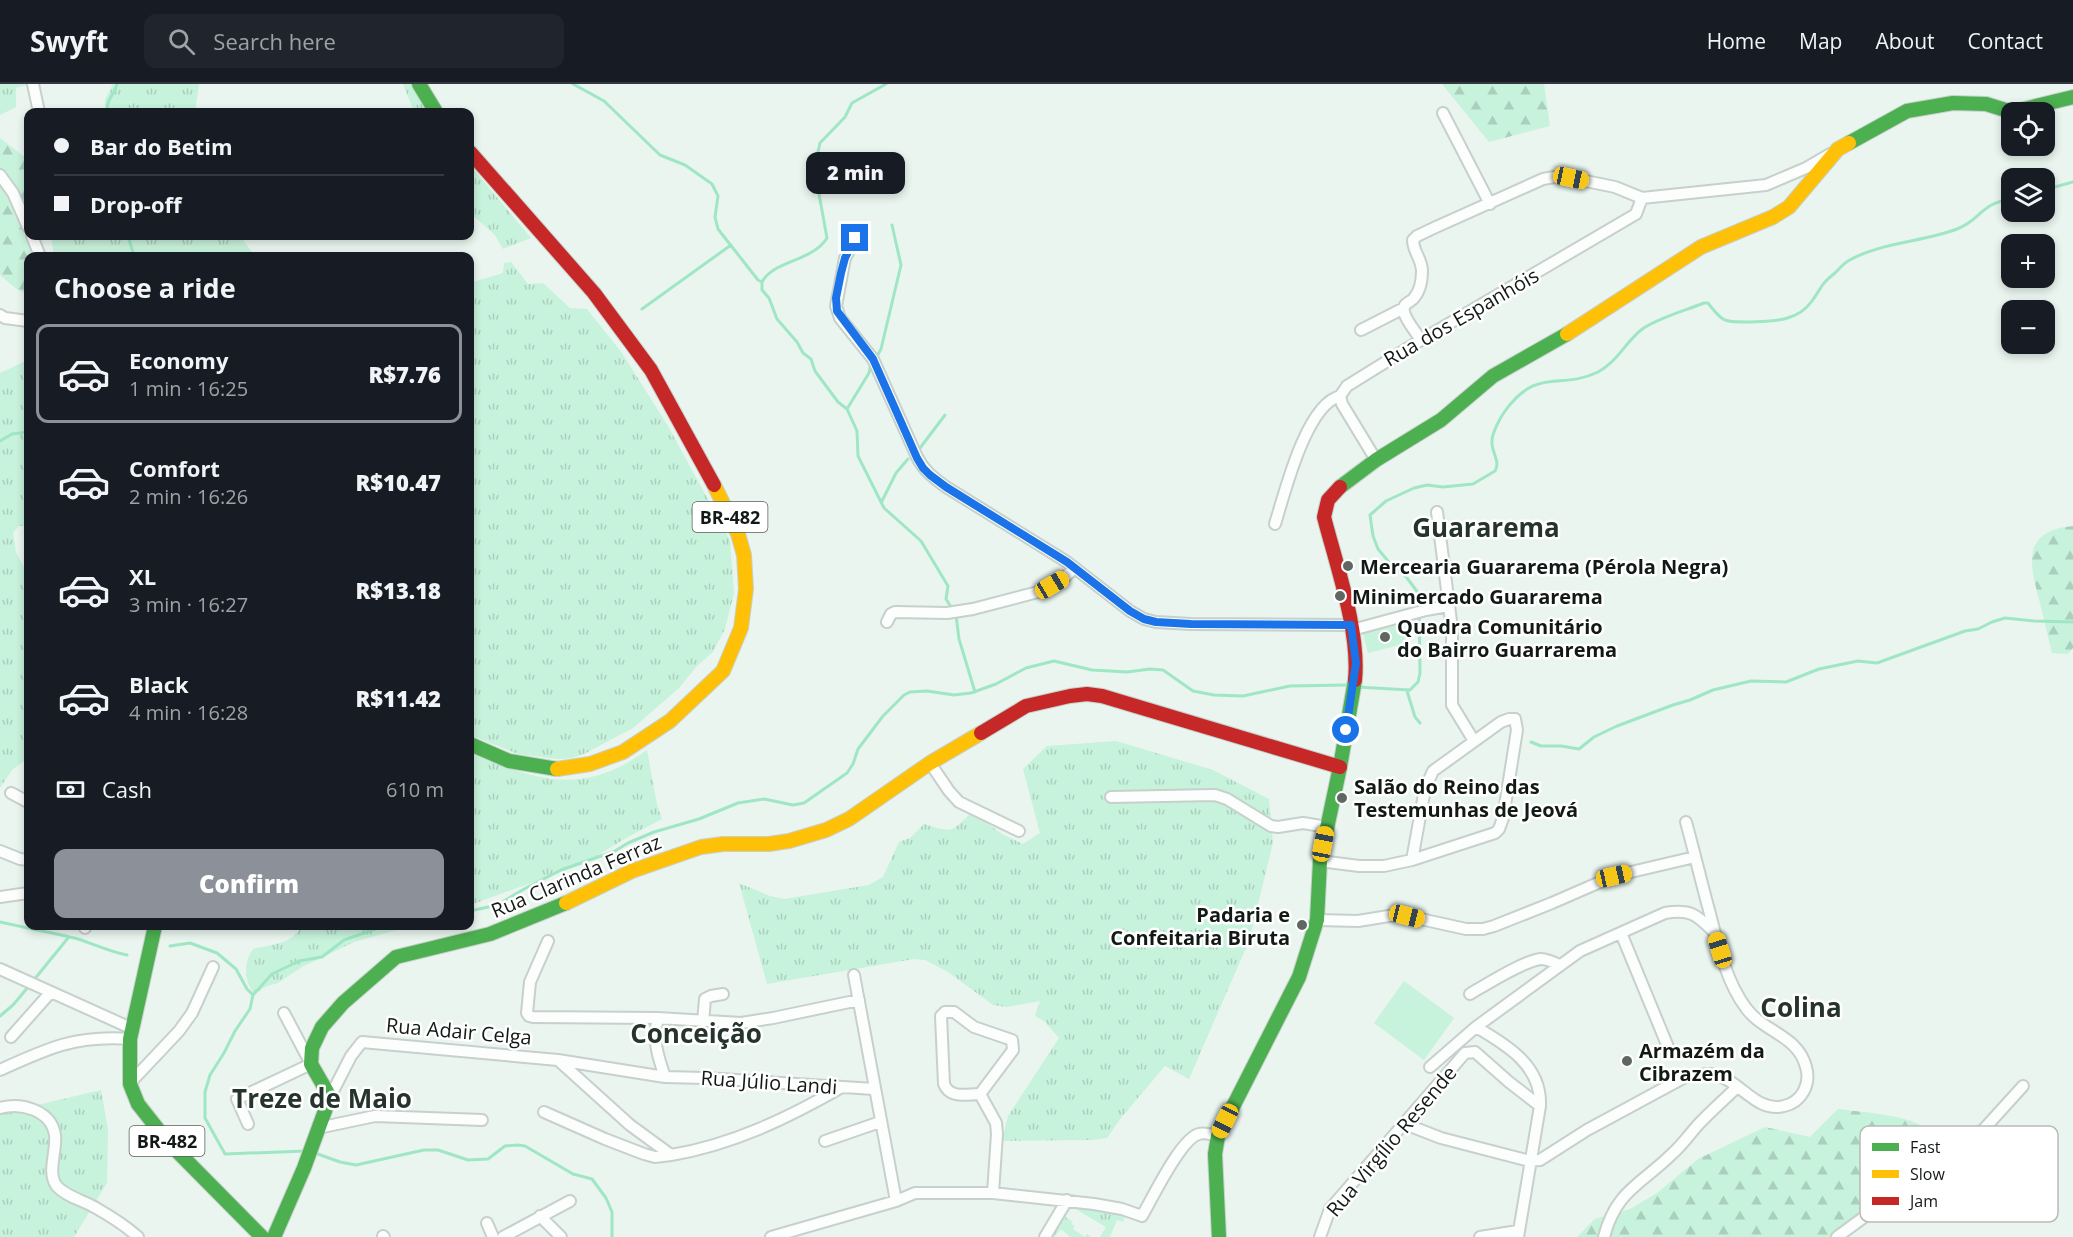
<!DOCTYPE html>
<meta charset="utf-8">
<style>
body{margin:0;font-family:"Open Sans",sans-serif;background:#20242c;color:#f1f3f6;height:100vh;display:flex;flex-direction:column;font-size:22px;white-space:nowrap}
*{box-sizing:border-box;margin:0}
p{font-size:20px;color:#9ea1a6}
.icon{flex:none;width:33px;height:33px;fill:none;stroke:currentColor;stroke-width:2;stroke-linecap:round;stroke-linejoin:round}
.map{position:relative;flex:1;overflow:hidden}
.side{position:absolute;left:24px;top:168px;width:450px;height:678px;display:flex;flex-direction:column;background:#171b24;border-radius:12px;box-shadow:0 3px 9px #0003}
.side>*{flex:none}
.hud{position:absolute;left:24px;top:24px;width:450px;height:132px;border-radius:12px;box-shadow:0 3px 9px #0003;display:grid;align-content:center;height:132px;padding:0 30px;background:#171b24}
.tools{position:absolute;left:2001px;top:18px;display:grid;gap:12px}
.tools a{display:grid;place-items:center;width:54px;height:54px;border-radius:12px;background:#171b24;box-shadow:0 3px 9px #0003;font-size:30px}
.end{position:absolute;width:27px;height:27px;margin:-14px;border:8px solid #1a73e8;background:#fff;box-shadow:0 0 0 3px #fff}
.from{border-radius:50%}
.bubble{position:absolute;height:42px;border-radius:12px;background:#171b24;box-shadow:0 3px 9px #0003;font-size:20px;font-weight:800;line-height:42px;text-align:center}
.car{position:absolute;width:18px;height:36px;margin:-18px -9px;border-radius:8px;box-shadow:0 0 4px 2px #0007;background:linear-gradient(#f5c518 24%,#345 0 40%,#f5c518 0 76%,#345 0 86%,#f5c518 0)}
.hud b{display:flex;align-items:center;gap:21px;height:57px;font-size:22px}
.hud b+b{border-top:2px solid #363941}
.hud i{width:15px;height:15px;background:#f1f3f6}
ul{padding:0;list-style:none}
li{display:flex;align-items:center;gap:18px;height:99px;margin:0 12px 9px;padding:0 18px;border:3px solid transparent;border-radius:12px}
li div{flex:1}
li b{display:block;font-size:22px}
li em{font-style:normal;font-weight:800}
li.current{border-color:#8c9099}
li>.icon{width:54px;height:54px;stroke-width:1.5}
h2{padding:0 30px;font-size:27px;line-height:72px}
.pay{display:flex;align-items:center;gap:15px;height:66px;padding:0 30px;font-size:22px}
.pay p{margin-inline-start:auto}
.primary-button{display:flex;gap:12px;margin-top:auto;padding:12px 30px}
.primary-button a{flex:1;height:69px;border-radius:12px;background:#8c9099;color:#fff;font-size:24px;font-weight:800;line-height:69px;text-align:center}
header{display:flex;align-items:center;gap:36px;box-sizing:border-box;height:84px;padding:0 30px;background:#171b24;border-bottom:2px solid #363941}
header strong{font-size:28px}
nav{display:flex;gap:33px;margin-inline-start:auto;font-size:21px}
.search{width:420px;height:54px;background:#20242c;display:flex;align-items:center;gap:15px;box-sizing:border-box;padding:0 21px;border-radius:12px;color:#9ea1a6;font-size:22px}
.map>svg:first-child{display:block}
.grass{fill:url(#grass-tufts)}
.forest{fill:url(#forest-firs)}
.park{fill:#c7f2dc}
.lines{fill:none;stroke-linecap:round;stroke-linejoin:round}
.stream{stroke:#9fe7c4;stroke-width:3}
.street-casing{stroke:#c7d0cb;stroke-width:14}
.fast-casing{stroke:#c7d0cb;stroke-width:16}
.slow-casing{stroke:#c7d0cb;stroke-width:16}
.jam-casing{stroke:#c7d0cb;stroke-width:16}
.street{stroke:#fcfefd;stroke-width:10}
.fast{stroke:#4caf50;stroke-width:14}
.slow{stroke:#ffc107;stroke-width:14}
.jam{stroke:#c62828;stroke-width:14}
.route{stroke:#1a73e8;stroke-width:8}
.poi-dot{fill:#5e6762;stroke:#fff;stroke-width:2}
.labels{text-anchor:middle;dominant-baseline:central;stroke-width:5;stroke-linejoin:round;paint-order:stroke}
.shield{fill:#fff;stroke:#5a5f5c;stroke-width:1.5}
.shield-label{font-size:18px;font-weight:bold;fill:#131a16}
.street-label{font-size:20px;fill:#131a16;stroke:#fff}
.poi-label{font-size:20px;font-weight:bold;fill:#131a16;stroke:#fff;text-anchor:start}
.district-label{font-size:26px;font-weight:bold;fill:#25342c;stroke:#fff}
.key{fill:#fff;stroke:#b8bab9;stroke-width:1.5}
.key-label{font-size:16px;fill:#131a16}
</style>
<header>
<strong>Swyft</strong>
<div class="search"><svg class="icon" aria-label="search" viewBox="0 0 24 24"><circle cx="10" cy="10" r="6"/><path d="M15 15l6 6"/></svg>Search here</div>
<nav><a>Home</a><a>Map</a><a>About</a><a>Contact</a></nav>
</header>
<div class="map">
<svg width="2073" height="1153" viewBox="0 0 2073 1153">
<defs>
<pattern id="grass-tufts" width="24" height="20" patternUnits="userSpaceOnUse" patternTransform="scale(1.5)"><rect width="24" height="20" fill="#c7f2dc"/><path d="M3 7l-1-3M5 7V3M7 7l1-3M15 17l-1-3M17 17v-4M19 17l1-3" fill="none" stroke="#aacfbc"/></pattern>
<pattern id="forest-firs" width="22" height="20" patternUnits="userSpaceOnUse" patternTransform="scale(1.5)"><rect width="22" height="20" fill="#c7f2dc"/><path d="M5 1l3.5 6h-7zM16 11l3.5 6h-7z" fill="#aacfbc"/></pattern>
</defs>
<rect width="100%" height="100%" fill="#eaf5ef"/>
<path class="grass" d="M0,0H30L16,4V23L0,31Z
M113,0H199L195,28H105V16Z
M403,0H411L428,28H414Z
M470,81L531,154L503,165L495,151L470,129Z
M51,152H240L255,172H54Z
M511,178L528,200L543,199L570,224L587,225L622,269L668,342L730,456L734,509L725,545L713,568L697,582L679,604L633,644L584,670L572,674L558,675L518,670L470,651V199L503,189L504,179Z
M28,276V442H19L13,449L16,468L28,491V674L12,686L0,704V289Z
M1116,657L1213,686L1269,715L1273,759L1249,857L1189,995L1165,982L1121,1034L1107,1054L1092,1056L1002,1057L1008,1032L1059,954L1044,937L1035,932L1040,917L1007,923L993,921L948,888L925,876L914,875L767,900L739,799L770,812L784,815L869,801L883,793L899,758L910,754L924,740C954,749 950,749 972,728L1002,750L1023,760L1040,749L1023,685L1047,662Z
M647,666L657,721L662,735L628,753L583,780L470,821V669C538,697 582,713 647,666Z
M301,842H411L354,858L302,883L278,899L267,902L254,910C244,896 243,879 253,865C269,861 294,860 301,842Z
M101,1006L108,1046L107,1099L74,1153H0V1025L33,1022Z
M1072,1119L1126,1129L1123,1138L1117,1136L1110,1153H1100L1106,1143L1072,1123L1065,1133L1073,1138L1071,1140L1075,1142L1073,1145L1085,1153L1087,1150L1091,1153H1070L1061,1145L1054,1153H1050Z"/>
<path class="forest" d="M1442,0H1544L1550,42L1489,58Z
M0,54L26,74L28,79V125L25,126L28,152L36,172H28V210L18,206L0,191Z
M2073,442V564L2068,570L2052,569C2048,553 2044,535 2040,519C2030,481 2020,447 2073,442Z
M1838,1025C1860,1028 1898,1030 1918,1040C1927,1044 1932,1051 1935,1061L1913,1099L1830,1153H1577L1595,1135L1630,1125L1657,1109L1698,1075L1765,1043L1810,1053Z"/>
<path class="park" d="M1402,536L1408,559L1368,569L1362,546Z
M1404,897L1454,934L1424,976L1374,939Z"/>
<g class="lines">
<path class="stream" d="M573,0L604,17L660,71L685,81L712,100L718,112L715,133L718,145L758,196L762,198V206L769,214L777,235L797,258L803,269L811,275L815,287L838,318L847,325L857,347L858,372L884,424L921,457L948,502L946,515L953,526
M107,28C107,12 114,13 117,0
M2044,106L2073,98
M128,152L134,172
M762,198C774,176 812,178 827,154L815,88L816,77L820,59L845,33L852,19L886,0
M642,225L731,161
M877,272L881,265L901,181L892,141
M847,325L869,289L871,279
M0,357L12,350L28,348
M920,364L945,331
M882,417L896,389L908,375
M956,531L959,555L975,608
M1357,603L1410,606L1418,598L1420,589L1419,510L1407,494L1388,477L1378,465L1373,452L1370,431L1386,417L1414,404L1427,401L1443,403L1473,400L1495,387C1501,377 1491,368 1492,357C1492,349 1500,334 1505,327C1538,282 1559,307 1598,288C1617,278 1625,259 1641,246C1655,235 1687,226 1704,219H1708C1723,239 1724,238 1750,238C1773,237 1797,238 1812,217C1822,203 1820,201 1835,189C1839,185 1843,180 1848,177C1878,159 1923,158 1957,145C1981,136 1980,119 2012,115
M1407,607L1415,633L1420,639
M1531,658L1541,662H1561L1579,665L1594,653L1617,642L1673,621L1690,616L1713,606L1751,597L1786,598L1819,585L1858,577L1877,579L1965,547L1978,545L1992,538L2005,534L2035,537L2073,538
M470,827L497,821L526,804L561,786L615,767L628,759L654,748L699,735L738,719L764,715L793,721L804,719L847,689L853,680L858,665L883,632L904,611L910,608L927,607L954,611L971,609L996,600L1026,584L1054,577L1092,586L1127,588L1150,585L1163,586L1193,607L1214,611L1243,612L1290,602L1347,601
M0,838C26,844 53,849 78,855C94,860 110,868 127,871
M170,862L190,859L217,869L236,885L247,905L253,911
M33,897L68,854
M0,932L13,921L29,902
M306,1067L225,1070L205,1034V1008L210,991L224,969L235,947L250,925L253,911L272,890L299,877L322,873L344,856L384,842
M315,1069L340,1078L356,1081L424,1066H438L468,1076L488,1075L505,1062L518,1061L525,1062L573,1090L592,1095L606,1114L612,1128V1153"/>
<defs>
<path id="street" d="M33,0L39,28
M1443,29L1490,120
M0,91L13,109L28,143
M861,146L845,174L836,222L840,234L873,275L917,373C924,387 934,394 946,403L1067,478L1130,527L1144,535L1156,538L1191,540L1351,541
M32,152L40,172
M0,231L5,234L28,237
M1361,246L1404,224
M1421,256C1416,248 1406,237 1404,228C1402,219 1410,219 1414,214C1420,207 1422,196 1422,187C1422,175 1413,168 1413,156L1417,152L1436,143L1543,95L1554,93L1571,94L1615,103L1642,114L1766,101L1806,84L1830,70
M1376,376L1342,320L1340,312L1347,302L1421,256L1636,130L1642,114
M1437,428L1452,545V621L1474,657
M1275,440C1285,408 1306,321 1340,312
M887,538L891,530L895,528L947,529L973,525L1038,508L1064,494L1074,484
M1352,546L1426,526L1448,522
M930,679L949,707L959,718L1019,747
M11,709L28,718
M1111,713L1215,711L1227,715L1271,742L1278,743L1303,739L1327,743
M0,767L20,775L28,776
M1320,777L1359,782H1384L1412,776L1495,749L1499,745L1503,734L1517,646L1515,635H1509L1501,638L1433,687L1425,705L1412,776
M0,813L28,809
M1317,836L1358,837L1395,831L1407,832L1466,845H1483L1494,842L1552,819L1614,792L1695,773
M85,844V842
M1621,849L1668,963
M548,857L530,898L527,929L529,932L533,933L658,934L741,939L773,934L859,916
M0,885L133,945
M854,891L896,1117
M1470,910C1487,900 1523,877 1541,875C1547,875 1553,878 1559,881
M945,928H954L974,943L1012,956L1013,966L980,1010C966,1010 950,1015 944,1000L941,932Z
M658,934C652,955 658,973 665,993
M703,938L705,915L711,912L723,910
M1476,943C1507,961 1542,982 1540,1022L1518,1153
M11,953L50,909
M558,976L630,1041L671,1071C732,1061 788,1034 842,1003
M1430,983L1476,943L1580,867L1665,829C1690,825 1696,830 1713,847
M0,986C48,964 76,951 130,955
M130,999L179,947L192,929L213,883
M980,1010L996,1039L997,1050L993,1109
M330,1013L351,972L362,958L558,976L665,993L705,994L874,1005
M0,1024C21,1018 51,1026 55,1051C57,1066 47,1088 56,1101C64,1112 85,1117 96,1124C110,1132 126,1142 138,1153
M544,1028L605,1055L644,1070L655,1073L671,1071
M248,1040L237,1015L311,980L284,929
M1405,1040L1441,1054L1530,1077L1540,1076L1587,1046L1685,993C1695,992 1706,988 1716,991C1741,997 1756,1029 1784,1022C1802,1018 1811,1000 1806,983C1798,951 1763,948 1746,924C1726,898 1717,857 1709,826C1701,797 1694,767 1686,738
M318,1044L375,1032L482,1036
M825,1057L880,1038
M540,1132L561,1153
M487,1139L493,1153
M383,1152L384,1153
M503,1153L570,1117
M771,1153L896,1117L915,1109H993L1094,1120L1122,1125L1142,1132C1152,1115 1181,1054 1199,1050C1204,1048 1212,1051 1218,1052
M1045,1153L1067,1116
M1320,1153L1330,1125L1465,969L1475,968L1509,998L1540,1022
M1480,1153L1518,1147
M1604,1153C1616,1106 1642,1100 1673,1069C1682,1061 1689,1051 1697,1042C1710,1028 1724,1016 1737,1003
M1837,1153L1984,1045L2023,1002"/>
<path id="fast" d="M419,0L436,28
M1849,59L1907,27L1953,19L1986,20L2012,28L2073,13
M1340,403L1376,376L1441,336L1493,292L1567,250
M470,660L509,677L557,685
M155,842L130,955V1000L138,1020L168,1058L262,1153
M274,1153L304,1084L330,1013L311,980L312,964L322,943L343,919L396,873L490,850L566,819
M1219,1153L1215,1070L1218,1052L1299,893L1317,836L1320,777L1340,683L1355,596"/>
<path id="slow" d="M1567,250L1701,163L1773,133L1789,123L1838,65L1849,59
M557,685L590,680L623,668L670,637L723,587L741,544L746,505L744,471L738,450L714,401
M566,819L632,787L701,763L723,760H769L789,757L826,746L849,735L930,679L981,649"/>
<path id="jam" d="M470,68L594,209L651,286L714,401
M1340,403L1328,416L1324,433C1336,480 1360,548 1355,596
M981,649L1026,622L1070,612L1087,610L1102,612L1340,683"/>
</defs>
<use href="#street" class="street-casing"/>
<use href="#fast" class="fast-casing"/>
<use href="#slow" class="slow-casing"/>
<use href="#jam" class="jam-casing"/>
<use href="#street" class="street"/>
<use href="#fast" class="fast"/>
<use href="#slow" class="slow"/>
<use href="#jam" class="jam"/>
</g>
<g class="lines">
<path class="route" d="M855,154L845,174L841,189L836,214L837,227L873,275L917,374L923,384L930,391L946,403L1067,478L1130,527L1144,535L1156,538L1191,540L1351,541L1356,579L1346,646"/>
</g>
<g class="poi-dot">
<circle cx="1348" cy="482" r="6"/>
<circle cx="1340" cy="512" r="6"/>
<circle cx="1385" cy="553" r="6"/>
<circle cx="1342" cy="714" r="6"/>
<circle cx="1302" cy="841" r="6"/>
<circle cx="1627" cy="977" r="6"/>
</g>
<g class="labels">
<g class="shield">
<rect x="692.5" y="418" width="75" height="30" rx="4.5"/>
<rect x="129.5" y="1042" width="75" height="30" rx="4.5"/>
</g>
<g class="shield-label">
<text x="730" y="433">BR-482</text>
<text x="167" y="1057">BR-482</text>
</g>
<g class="street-label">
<text transform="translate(1461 233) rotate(-30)">Rua dos Espanhóis</text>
<text transform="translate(576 792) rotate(-23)">Rua Clarinda Ferraz</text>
<text transform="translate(459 947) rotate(5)">Rua Adair Celga</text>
<text transform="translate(769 998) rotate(4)">Rua Júlio Landi</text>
<text transform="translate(1391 1057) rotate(-50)">Rua Virgílio Resende</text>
</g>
<g class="poi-label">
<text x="1360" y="482">Mercearia Guararema (Pérola Negra)</text>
<text x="1352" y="512">Minimercado Guararema</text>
<text x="1397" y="542">Quadra Comunitário<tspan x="1397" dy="23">do Bairro Guarrarema</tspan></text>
<text x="1354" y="702">Salão do Reino das<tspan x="1354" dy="23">Testemunhas de Jeová</tspan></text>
<text x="1290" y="830" text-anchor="end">Padaria e<tspan x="1290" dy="23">Confeitaria Biruta</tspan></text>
<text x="1639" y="966">Armazém da<tspan x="1639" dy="23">Cibrazem</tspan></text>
</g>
<g class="district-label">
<text x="1486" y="443">Guararema</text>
<text x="1801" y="923">Colina</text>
<text x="696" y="949">Conceição</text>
<text x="322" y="1014">Treze de Maio</text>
</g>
</g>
<rect x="1860" y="1042" width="198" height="96" rx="9" class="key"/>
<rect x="1872" y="1059" width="27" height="8" fill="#4caf50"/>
<rect x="1872" y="1086" width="27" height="8" fill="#ffc107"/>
<rect x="1872" y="1113" width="27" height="8" fill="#c62828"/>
<g class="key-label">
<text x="1910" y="1069">Fast</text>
<text x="1910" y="1096">Slow</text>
<text x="1910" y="1123">Jam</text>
</g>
</svg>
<div class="tools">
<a><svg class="icon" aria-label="locate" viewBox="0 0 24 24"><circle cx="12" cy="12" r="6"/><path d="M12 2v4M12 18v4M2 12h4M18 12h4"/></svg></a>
<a><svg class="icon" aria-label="layers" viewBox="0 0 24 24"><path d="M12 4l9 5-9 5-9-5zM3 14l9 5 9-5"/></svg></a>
<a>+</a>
<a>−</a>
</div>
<i class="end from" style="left:1346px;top:646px"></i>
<i class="end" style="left:855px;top:154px"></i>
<div class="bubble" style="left:806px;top:68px;width:99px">2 min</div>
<i class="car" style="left:1571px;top:94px;rotate:102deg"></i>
<i class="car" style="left:1052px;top:501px;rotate:59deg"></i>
<i class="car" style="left:1323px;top:760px;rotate:11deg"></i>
<i class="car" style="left:1614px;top:792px;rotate:77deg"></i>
<i class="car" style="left:1407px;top:832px;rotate:104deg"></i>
<i class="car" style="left:1720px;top:866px;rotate:343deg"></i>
<i class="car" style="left:1225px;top:1037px;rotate:206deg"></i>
<div class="hud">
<b><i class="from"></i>Bar do Betim</b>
<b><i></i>Drop-off</b>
</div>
<section class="side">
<h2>Choose a ride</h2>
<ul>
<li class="current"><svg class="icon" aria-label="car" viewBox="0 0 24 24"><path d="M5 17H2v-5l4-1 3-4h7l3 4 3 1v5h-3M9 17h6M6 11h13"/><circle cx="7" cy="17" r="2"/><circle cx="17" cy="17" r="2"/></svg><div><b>Economy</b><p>1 min · 16:25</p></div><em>R$7.76</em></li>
<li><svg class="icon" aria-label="car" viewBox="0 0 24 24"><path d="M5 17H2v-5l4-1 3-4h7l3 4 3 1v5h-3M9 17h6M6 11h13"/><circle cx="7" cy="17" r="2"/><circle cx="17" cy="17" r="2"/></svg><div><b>Comfort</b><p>2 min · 16:26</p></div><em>R$10.47</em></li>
<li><svg class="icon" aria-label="car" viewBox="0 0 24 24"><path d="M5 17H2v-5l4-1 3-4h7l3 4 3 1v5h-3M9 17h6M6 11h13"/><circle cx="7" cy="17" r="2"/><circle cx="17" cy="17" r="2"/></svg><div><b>XL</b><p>3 min · 16:27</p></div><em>R$13.18</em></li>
<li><svg class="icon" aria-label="car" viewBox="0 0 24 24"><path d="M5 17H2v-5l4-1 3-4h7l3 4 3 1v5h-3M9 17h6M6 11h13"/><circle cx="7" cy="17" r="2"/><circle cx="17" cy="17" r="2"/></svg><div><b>Black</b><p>4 min · 16:28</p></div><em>R$11.42</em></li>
</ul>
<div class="pay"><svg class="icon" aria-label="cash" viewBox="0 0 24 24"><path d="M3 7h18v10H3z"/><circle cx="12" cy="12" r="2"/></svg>Cash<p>610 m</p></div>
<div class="primary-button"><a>Confirm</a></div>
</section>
</div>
